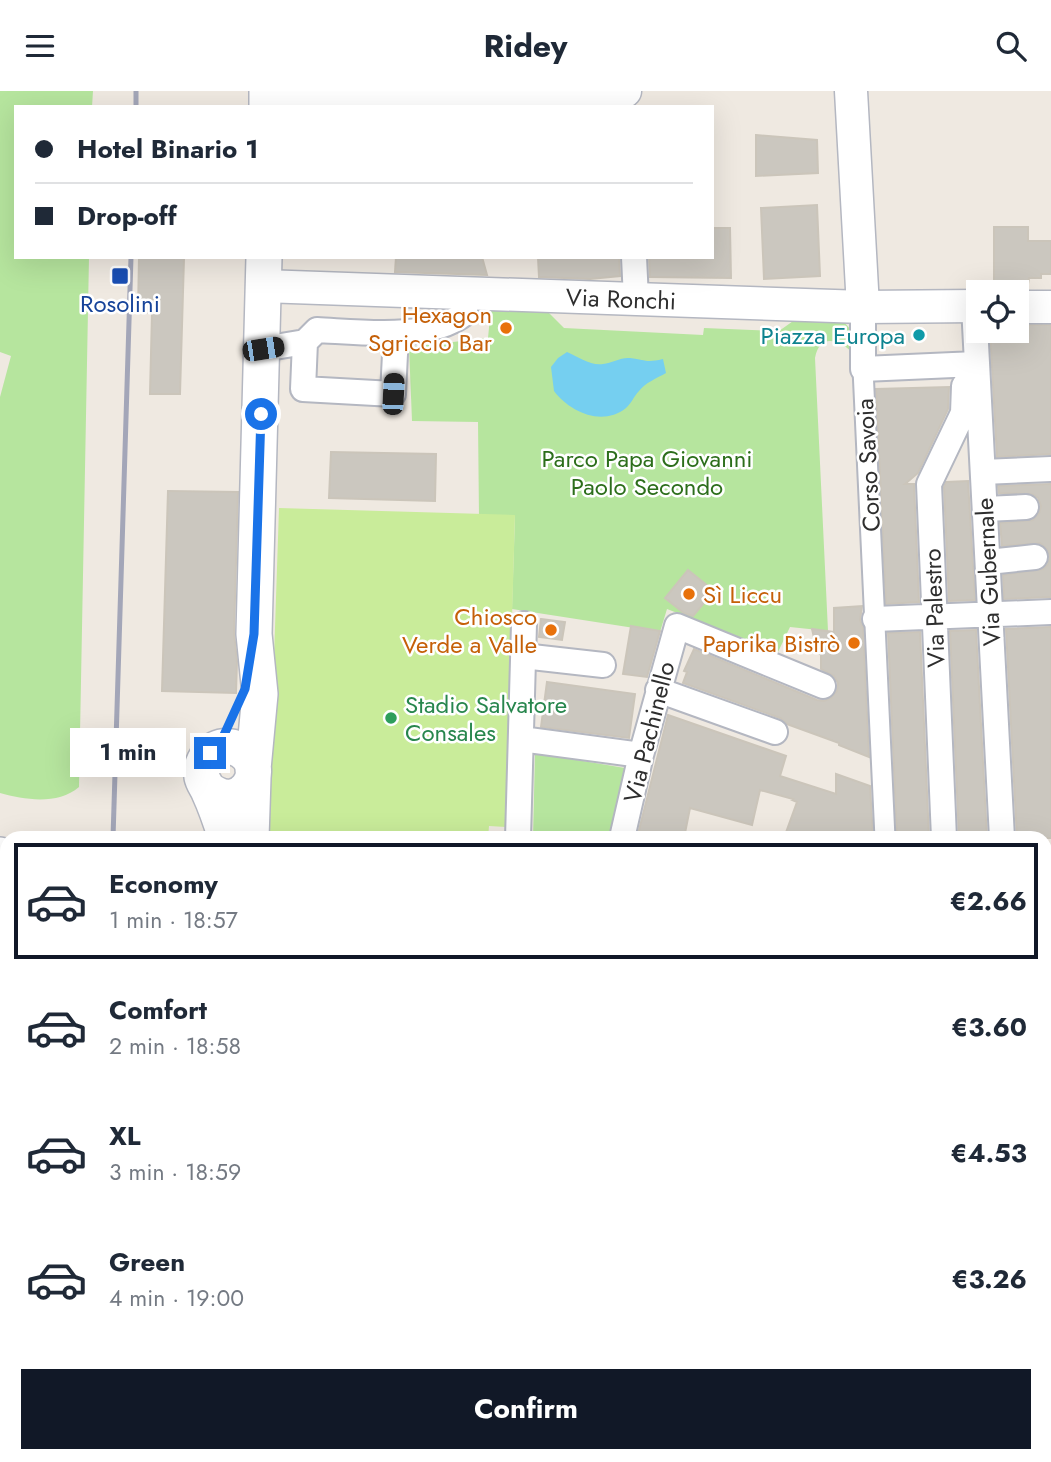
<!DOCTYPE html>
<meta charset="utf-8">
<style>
body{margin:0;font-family:Jost,sans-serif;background:#f2f2f3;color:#1f2937;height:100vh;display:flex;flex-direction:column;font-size:26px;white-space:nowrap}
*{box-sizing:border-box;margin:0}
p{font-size:23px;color:#747a83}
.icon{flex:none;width:38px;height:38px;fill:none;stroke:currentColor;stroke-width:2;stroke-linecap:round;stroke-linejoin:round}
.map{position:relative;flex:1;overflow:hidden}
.side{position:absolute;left:0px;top:740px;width:1052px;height:632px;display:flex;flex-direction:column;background:#fff;border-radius:21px 21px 0 0;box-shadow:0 7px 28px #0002}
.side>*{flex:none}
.hud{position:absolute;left:14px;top:14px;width:700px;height:154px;border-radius:0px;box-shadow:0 7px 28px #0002;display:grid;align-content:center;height:154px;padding:0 21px;background:#fff}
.buttons{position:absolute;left:966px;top:189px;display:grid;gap:14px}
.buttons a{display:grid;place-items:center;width:63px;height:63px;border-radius:0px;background:#fff;box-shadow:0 7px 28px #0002;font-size:35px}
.end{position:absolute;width:32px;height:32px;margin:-16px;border:9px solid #1a73e8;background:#fff;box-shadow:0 0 0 4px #fff}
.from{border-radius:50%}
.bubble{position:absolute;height:49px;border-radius:0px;background:#fff;box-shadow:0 7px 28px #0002;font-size:23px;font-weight:700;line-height:49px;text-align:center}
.car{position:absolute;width:21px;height:42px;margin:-21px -10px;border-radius:9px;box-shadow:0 0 5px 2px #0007;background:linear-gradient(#222 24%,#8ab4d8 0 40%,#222 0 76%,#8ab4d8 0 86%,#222 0)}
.hud b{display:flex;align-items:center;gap:24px;height:66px;font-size:26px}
.hud b+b{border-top:2px solid #e0e1e3}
.hud i{width:18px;height:18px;background:#1f2937}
ul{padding:12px 0 0;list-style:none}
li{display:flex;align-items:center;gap:21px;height:116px;margin:0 14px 10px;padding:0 7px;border:4px solid transparent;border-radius:0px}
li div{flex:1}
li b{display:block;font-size:26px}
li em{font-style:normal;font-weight:700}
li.active{border-color:#111827}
li>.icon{width:63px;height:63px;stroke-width:1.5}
.action{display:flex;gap:14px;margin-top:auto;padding:14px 21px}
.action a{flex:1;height:80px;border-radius:0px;background:#111827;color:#fff;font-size:28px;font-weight:700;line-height:80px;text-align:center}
header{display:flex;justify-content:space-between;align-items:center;height:91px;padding:0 21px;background:#fff;font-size:32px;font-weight:700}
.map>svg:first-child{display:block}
.green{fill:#b6e59e}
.pitch{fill:#c9ec9a}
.water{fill:#75cff0}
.building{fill:#cbc7bf;stroke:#cbc5ba;stroke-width:2}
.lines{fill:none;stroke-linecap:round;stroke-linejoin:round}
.pedestrian-casing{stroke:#b4b7c1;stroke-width:23}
.minor-casing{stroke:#b4b7c1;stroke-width:28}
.tertiary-casing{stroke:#b4b7c1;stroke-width:35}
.secondary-casing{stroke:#b4b7c1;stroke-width:38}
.pedestrian{stroke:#fff;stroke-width:19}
.minor{stroke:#fff;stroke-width:24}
.tertiary{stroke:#fff;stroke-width:32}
.secondary{stroke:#fff;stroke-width:35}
.rail{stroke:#a3a6b8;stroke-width:5}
.route{stroke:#1a73e8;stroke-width:9}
.transit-dot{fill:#1a4fb4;stroke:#fff;stroke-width:2.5}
.food-dot{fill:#e8710a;stroke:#fff;stroke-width:2.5}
.culture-dot{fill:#0f9aa8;stroke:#fff;stroke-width:2.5}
.leisure-dot{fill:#2e9e5b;stroke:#fff;stroke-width:2.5}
.labels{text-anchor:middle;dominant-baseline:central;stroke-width:5;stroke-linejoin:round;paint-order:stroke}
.street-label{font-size:24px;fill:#2e2e2e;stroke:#fff}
.transit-label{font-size:24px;fill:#164399;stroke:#fff}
.food-label{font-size:24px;fill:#c56008;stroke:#fff;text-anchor:end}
.culture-label{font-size:24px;fill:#0d838f;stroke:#fff;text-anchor:end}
.park-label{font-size:24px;fill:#2c6e1b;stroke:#fff}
.leisure-label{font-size:24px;fill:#27864d;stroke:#fff;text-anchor:start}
</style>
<header><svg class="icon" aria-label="menu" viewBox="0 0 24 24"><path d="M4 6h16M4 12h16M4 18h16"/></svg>Ridey<svg class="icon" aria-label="search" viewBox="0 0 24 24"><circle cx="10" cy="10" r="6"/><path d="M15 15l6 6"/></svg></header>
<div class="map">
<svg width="1051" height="1371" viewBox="0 0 1051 1371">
<rect width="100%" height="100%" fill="#efe9e1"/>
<path class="green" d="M0,0H93L92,16H16V166H89L79,696C58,714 25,709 0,702V306L11,265L0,261Z
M491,216L545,218L564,237L703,244L704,237L779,240L796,228L824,227L844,231L851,239L852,261C838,249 820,242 815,267L828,540L790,536L778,561L667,518L660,541L512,518L515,425H479L478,331L412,330L409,256L488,247Z
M535,662L625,677L612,747H533Z"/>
<path class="pitch" d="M279,417L515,424L506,736L489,735L488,747H268Z"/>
<path class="water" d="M567,261C578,266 591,275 603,273C612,272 621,266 630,267C646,269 646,272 663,268L666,282C657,287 645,292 639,300C634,305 631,313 626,317C602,336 570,321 554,300L551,276L558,267Z"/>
<path class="building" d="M756,44L817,49L818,82L756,85Z
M817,114L820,185L764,188L761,117Z
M994,136H1028V150H1051V183H1041V187H1029L1028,193H994Z
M712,137H730L731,187L650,186L649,166H712Z
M139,166L184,167L180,303H150L152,222L138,221Z
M396,166H482L487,184L395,181Z
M538,166H619L620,185L590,188L539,186Z
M1017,234H1051V363L997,366L990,240H1017Z
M949,296L948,318L918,382L905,393H914L919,511L886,513L876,298Z
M331,361L436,363L435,410L329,407Z
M968,390L975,509L949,510L944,396L946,391Z
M1051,393V506L1004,508L1003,484L1043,478L1048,473L1050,465L1047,458L1040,452L1002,455L1000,432L1033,429L1039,422L1041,415L1038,407L1032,403L999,402L998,395Z
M168,400L238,401L234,542L237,570L236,602L162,600Z
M688,479L714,500L693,525L684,522L665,507Z
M862,515L860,529L863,536L869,666L839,654V652L787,633L780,627L683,592L687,581L684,580L694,558L817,609L824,610L831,607L837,600L838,592L834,585L821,578V564L817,560L812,538L834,541V517Z
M541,528L565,531L562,549L539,546Z
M631,535L660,540L647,586L623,583Z
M1051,536V747H1017L1006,538Z
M976,539L987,747H959L950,540Z
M920,541L929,747H897L888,542Z
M547,591L635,603L629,647L541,636Z
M668,624L786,665L780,685L836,703V683L870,695L873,747H784L797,711L792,709L793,708L760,699L752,734L690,717L684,747H637Z"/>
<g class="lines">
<defs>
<path id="pedestrian" d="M863,278L885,747
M808,1365V1371
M914,1365V1371"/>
<path id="minor" d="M634,166L636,208
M974,215L1002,747
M863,216V278L976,273
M396,243L393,303L303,298L305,251L317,239C360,241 428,250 464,223L468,203
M263,258L305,251
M983,381L1051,378
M985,418L1026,416
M988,471L1035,466
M875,528L1051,521
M523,565L603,574
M658,599L775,641
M521,648L641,664
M518,747L524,533
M622,747L641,664L677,535L823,595
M944,747L929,393L963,322L964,295L966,292
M1045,880H1051
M1045,977L1051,976
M1045,1030L1051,1029
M1045,1083H1051
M1045,1297H1051
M435,1365V1371
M493,1365L494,1371
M626,1365L627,1371
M1029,1365L1030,1371
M556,1371V1365"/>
<path id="tertiary" d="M851,0L863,216
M267,15L514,8L625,0
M263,195L863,216L978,215
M1017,216H1051
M1045,789H1051
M1045,1186H1051
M695,1365V1371"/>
<path id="secondary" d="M267,16V0
M253,678L260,603L254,543L264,166
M208,698C240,725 271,679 242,660C234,655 224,654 216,658C206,663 200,675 202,686C203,691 207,696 209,701C216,716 221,731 226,747
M251,747L253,687
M0,764L7,766
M232,1371V1365"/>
</defs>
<use href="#pedestrian" class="pedestrian-casing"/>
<use href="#minor" class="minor-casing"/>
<use href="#tertiary" class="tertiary-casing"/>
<use href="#secondary" class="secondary-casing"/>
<use href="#pedestrian" class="pedestrian"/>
<use href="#minor" class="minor"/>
<use href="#tertiary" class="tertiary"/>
<use href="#secondary" class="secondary"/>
<path class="rail" d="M136,16V0
M113,747L131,166
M93,1371L94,1365"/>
</g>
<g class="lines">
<path class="route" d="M210,662L218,657L245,598L254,543L261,323"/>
</g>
<rect class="transit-dot" x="111" y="176" width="18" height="18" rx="3.5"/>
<g class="food-dot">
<circle cx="506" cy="237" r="7"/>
<circle cx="689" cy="503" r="7"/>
<circle cx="551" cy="539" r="7"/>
<circle cx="854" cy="552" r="7"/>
</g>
<circle class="culture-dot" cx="919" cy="244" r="7"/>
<circle class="leisure-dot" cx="391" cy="627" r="7"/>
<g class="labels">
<g class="street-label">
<text transform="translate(621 208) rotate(2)">Via Ronchi</text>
<text transform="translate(868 374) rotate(-93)">Corso Savoia</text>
<text transform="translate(988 481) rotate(-93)">Via Gubernale</text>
<text transform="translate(934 517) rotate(-92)">Via Palestro</text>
<text transform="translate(649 641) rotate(-76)">Via Pachinello</text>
</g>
<g class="transit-label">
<text x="120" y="212">Rosolini</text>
</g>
<g class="food-label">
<text x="492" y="223">Hexagon<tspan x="492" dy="28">Sgriccio Bar</tspan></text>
<text x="703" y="503" text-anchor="start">Sì Liccu</text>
<text x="537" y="525">Chiosco<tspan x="537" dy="28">Verde a Valle</tspan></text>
<text x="840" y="552">Paprika Bistrò</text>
</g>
<g class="culture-label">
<text x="905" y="244">Piazza Europa</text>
</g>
<g class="park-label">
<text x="647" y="367">Parco Papa Giovanni<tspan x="647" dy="28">Paolo Secondo</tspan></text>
</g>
<g class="leisure-label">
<text x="405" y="613">Stadio Salvatore<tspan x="405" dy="28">Consales</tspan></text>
</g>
</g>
</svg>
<div class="buttons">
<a><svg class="icon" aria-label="locate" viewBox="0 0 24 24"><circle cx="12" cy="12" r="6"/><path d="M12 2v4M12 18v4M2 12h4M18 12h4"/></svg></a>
</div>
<i class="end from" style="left:261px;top:323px"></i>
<i class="end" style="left:210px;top:662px"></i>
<div class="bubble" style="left:70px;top:637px;width:116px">1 min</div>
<i class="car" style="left:263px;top:258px;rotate:81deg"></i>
<i class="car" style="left:393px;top:303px;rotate:3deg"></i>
<div class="hud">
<b><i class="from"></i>Hotel Binario 1</b>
<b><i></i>Drop-off</b>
</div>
<section class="side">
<ul>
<li class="active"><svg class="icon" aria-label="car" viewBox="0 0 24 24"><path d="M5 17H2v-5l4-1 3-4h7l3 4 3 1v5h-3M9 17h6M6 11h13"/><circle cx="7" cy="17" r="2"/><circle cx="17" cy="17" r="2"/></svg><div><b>Economy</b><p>1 min · 18:57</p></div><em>€2.66</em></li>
<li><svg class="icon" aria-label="car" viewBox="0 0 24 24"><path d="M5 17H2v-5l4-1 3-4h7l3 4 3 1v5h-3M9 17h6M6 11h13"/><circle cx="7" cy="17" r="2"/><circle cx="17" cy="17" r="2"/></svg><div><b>Comfort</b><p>2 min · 18:58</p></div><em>€3.60</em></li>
<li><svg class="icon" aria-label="car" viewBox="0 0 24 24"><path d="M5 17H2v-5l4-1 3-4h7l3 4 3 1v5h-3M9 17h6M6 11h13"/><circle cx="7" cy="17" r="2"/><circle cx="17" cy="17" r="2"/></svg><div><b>XL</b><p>3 min · 18:59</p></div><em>€4.53</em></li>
<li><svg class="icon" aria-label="car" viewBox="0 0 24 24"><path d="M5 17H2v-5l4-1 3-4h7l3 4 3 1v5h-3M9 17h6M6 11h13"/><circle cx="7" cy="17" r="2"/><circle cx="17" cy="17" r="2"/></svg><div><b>Green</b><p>4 min · 19:00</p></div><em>€3.26</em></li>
</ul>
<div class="action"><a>Confirm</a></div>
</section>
</div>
